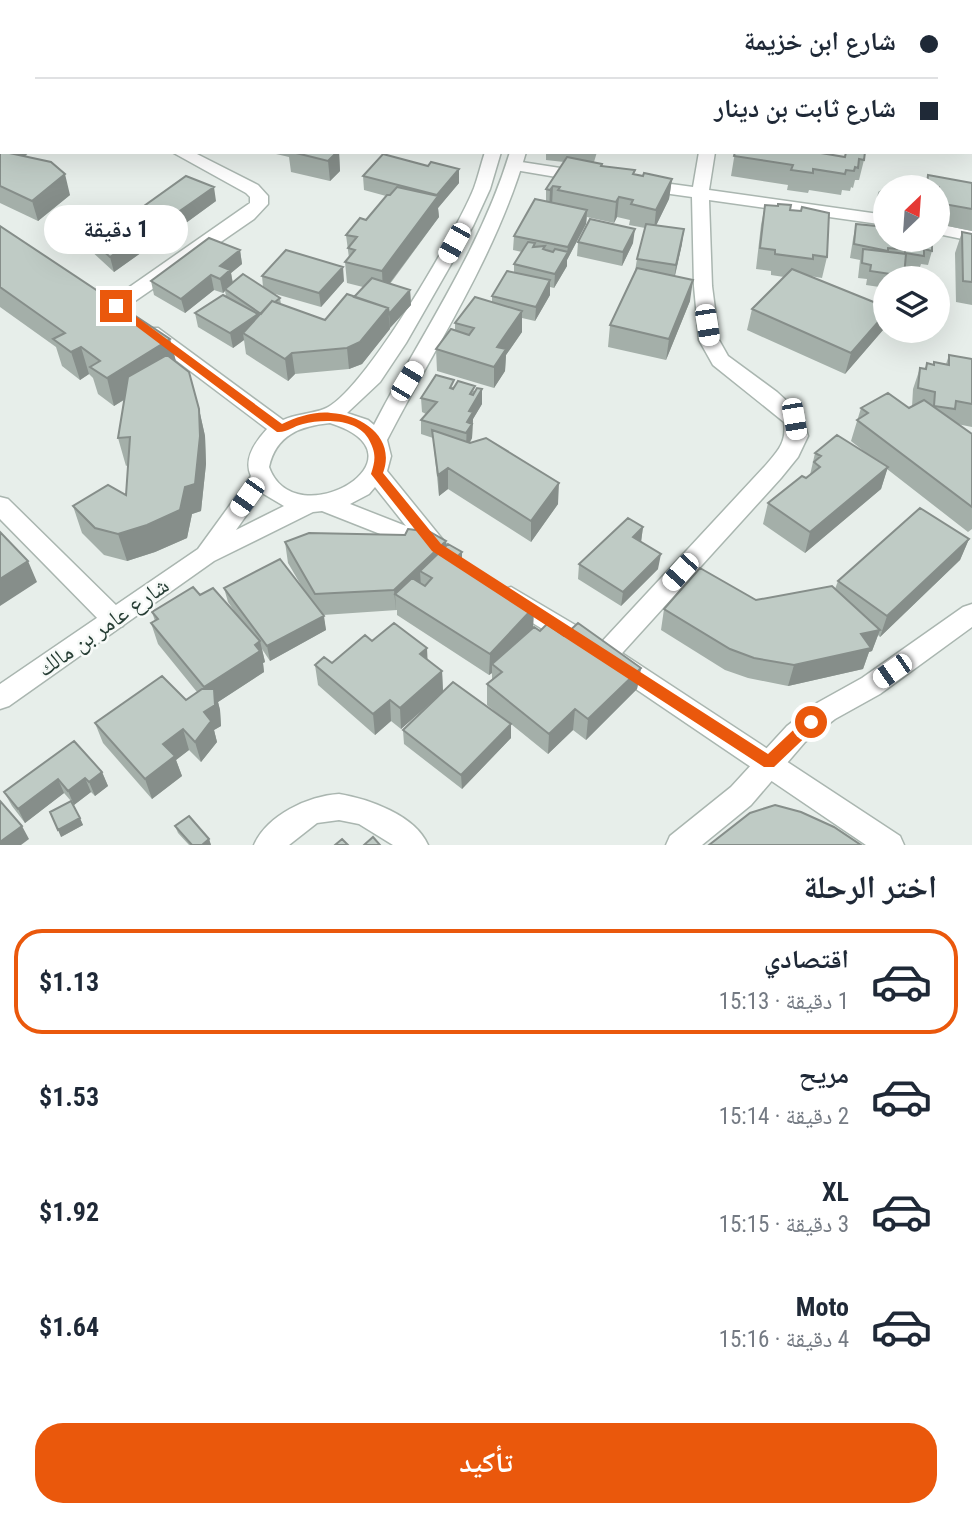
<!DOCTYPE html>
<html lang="ar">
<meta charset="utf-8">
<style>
body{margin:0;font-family:"Roboto Condensed","Noto Naskh Arabic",sans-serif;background:#f2f2f3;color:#1f2937;direction:rtl;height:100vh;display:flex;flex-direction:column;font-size:26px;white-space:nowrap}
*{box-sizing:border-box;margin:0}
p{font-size:23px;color:#747a83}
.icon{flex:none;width:38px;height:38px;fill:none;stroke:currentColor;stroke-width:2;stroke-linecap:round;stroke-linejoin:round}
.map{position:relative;height:845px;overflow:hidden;direction:ltr}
.panel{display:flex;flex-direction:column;background:#fff;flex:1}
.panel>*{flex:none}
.banner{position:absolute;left:0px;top:0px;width:973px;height:154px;box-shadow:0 7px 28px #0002;direction:rtl;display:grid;align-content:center;height:154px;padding:0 35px;background:#fff}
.needle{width:46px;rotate:25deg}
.fabs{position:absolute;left:873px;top:175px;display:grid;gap:14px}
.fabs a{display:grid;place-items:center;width:77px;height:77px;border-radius:50%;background:#fff;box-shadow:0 7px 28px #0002;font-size:35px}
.end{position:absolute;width:32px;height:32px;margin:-16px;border:9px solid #ea580c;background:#fff;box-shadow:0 0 0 4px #fff}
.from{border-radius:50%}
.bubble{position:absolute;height:49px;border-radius:24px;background:#fff;box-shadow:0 7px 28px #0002;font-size:23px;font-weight:700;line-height:49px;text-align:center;direction:rtl}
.car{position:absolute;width:21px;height:42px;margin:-21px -10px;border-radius:9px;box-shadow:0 0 5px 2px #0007;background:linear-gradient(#fff 24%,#345 0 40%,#fff 0 76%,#345 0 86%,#fff 0)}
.banner b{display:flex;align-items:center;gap:24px;height:66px;font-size:26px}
.banner b+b{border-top:2px solid #e0e1e3}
.banner i{width:18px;height:18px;background:#1f2937}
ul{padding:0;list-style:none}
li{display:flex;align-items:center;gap:21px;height:105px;margin:0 14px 10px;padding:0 21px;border:4px solid transparent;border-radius:28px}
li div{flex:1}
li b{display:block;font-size:26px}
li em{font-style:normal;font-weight:700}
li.current{border-color:#ea580c}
li>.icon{width:63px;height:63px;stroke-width:1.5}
h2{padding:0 35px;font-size:32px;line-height:84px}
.cta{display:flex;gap:14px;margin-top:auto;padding:14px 35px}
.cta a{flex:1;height:80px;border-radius:28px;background:#ea580c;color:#fff;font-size:28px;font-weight:700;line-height:80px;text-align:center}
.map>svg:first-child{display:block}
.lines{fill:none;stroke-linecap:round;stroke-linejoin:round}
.service-casing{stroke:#aab6b0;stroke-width:4}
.minor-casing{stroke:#aab6b0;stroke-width:3}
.tertiary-casing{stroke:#aab6b0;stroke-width:3}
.service{fill:#fff;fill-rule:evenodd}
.minor{fill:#fff;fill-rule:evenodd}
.tertiary{fill:#fff;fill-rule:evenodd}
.wall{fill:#a4afa9}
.shaded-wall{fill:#868e8a}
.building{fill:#bfcbc5;stroke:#868e8a;stroke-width:2}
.route{fill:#ea580c}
.labels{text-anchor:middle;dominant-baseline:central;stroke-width:5;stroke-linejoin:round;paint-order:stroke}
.street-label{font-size:23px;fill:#273e35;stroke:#f7faf8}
</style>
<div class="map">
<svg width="972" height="845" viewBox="0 0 972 845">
<rect width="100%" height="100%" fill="#e7eeea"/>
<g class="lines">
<defs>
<path id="service" d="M886,190V222L881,223L875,220L880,193Z"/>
<path id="minor" d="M155,0H170L153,2Z
M751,0H765V2H751Z
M936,0H950L935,2Z
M0,71H2V80H0Z
M971,83H972V93H971Z
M2,99V110L0,111V100Z
M172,152H193L258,185L268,196V204L254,219L122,310H108L106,306L108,302L250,203V197L246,193Z
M699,152H715L709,190L886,215V225L709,200L712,286L719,340L728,356L777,392L801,414L808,436L798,457L781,478L614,662L605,665L596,662L592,655L596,648L765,466C778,451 787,442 784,422L713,365L699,340L694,286L692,197L642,190L634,185L642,180L693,187Z
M515,161L586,172L594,177L586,182L509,169L507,166L509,163Z
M938,224L972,231V241L938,234Z
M0,497L8,499L123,612L126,619L123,626L114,629L105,626L0,519Z
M972,604V627L880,694L835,719L805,742L751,805L702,845H666L670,836L731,787L787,726L817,703L862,678L963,607Z
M339,794C369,799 415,815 428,845H393L359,824L339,820L317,823L289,845H254C267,815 308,796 339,794Z"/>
<path id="tertiary" d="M512,0H526V2H512Z
M529,0H543L528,2Z
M485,152H501L490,189L473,226L406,343L380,382L347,413L368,420L374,425C421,334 480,251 510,152H526C496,256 436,345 387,440L391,456L387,471L443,540L447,546L443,552L431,554L322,511L313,512L214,561L9,706L0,709V684L198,549L251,476C243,459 255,442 267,429L144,336L141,332L144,328H158L283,420C296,414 311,414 324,409C362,396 458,229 474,188C478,177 481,164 485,152ZM330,423C435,456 295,539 269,467C276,435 300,426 330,423ZM375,487L406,526L350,504L369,494ZM262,493L284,506L236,530Z
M511,587L614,648L900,836L904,845H866L596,662L502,604L499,597L502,590Z"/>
</defs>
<use href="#service" class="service-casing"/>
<use href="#minor" class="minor-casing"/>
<use href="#tertiary" class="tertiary-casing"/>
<use href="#service" class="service"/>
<use href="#minor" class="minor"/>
<use href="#tertiary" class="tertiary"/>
</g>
<path class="wall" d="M184,0H252L249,2H184Z
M449,0H494V2H462Z
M850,0H907L906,2H849Z
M0,8L2,9V55H0Z
M972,16V77H971Z
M2,106V152H29L25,157L70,195L38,221L0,203V108Z
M276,152H339L340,171L330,181L291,172L289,157L276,154Z
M546,152H597L594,162L602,166L643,176L672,179L669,199L656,225L682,244L675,276L690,301L666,360L608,347L610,325L635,271L637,259L645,228L629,225L630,220L617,217L614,223L587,217L586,224L567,260V266L554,288L550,287V295L535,321L522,318V332L506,355L505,371L494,388L437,371L436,349L455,330V323L492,302V296L514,272V264L522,252L513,250L514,236L546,201V189L564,162L546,160Z
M735,152L864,160L859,180H855L853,188L851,187L850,191L842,190L841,195L809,190L808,193L787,190L788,185L731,176Z
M428,166L459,169V183L438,208L439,217L390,284L410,290L411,305L390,328L362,364L349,369L295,374L288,381L246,354L244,340L233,348L198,327L195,313L226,296L225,291L223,293L214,290L185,313L154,295L151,281L240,250L242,264L231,273L233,283L263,287L262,276L344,281L321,307L272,293L280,298L281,304L325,320L354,297L363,287L347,283L345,262L349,258L346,235L366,220L386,196L364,190L363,176Z
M928,175L972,183V231L938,224V187H925Z
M216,201L168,236L157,232L159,240L114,272L89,249L85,234L139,219L137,211Z
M765,205L790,210L827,257L822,278L810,276L883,330L845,374L747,330L752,309L784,277L771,275V271L756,269L761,225Z
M856,224L886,240L932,251L928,265L921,264L919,270L905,268L904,278H886V288L866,285L867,279L858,278L860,260L850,258L853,239Z
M0,226L170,339L176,361L199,409L205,436L206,464L201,511L192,514L187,538L155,552L127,561L104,555L82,533L73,506L126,495L128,465L126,466L118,438L124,400L114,406L98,394L93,378L89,374L80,380L62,366L56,347L0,307Z
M962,232L972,234V305L956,302L955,253Z
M578,242L633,243L622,266L577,256Z
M949,355L972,359V427L957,424L972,434V529L968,532L887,469L881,489L805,553L763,524L768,503L810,475L815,453L871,457L851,441L861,408H909L912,407L913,389L920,368L925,369L927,363L933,365L934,362L946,364Z
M455,386L475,391L482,389V404L473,419L472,438L470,443L558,504L531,542L448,489L439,496L433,438L421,434V420L426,414L422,412L421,398Z
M643,527L641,542L658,569L621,606L578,579L579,564Z
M969,539L960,560L880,637L878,635L872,651L869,652L863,669L788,686L748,678L725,670L661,630L664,609L756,600L835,589L838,581Z
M446,541V546L462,552V564L534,607L533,628L540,631L564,636L641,668L637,689L586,740L573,730L548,754L511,724V738L462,789L404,744L403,730L435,699L401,729L391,721L375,735L318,685L315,665L332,663L372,641L427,660L442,671L443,692L509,723L487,705V684L492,680V673L489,675L397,615V610L323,615L326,630L270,661L262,649L265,662L263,663L264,672L218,702L220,710L221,726L214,730L217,742L201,762L189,750L176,760L182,776L152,799L103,743L95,723L186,700L197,692L158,644L151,623L155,621L152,612L200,595L237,615L228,602L224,588L305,592L288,563L285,542Z
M74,741L102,772L108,786L95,796L91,792L74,805L72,803L83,825L61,837L71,801L64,793L25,823L12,806L4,792Z
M175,826L209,839L211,845H189L178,833Z"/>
<path class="shaded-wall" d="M107,0H117L118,2H104Z
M226,0H252L249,2H224Z
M12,152H29L15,165Z
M337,152H339L340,171L330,181L328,161Z
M459,169V183L438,208L439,217L383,292L382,271L437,198V195Z
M65,174L70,195L38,221L32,201Z
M672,179L669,199L654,230L656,210Z
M553,186L552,206L549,211L550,190Z
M214,187L216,201L168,236L164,222Z
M619,197L617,217L614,223L616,202Z
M587,210L586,224L567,260V266L554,288L555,274L567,252L568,247Z
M156,226L159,240L114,272L110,257Z
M635,229L633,243L622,266L623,252Z
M684,229L682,244L674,279L676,265Z
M240,250L242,264L231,273L233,285L225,289V291L223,293L220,279V266Z
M343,267L344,281L321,307L319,293Z
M211,275L214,290L185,313L181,299Z
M550,280V295L535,321L536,307Z
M693,280L690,301L666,360L669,339Z
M410,290L411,305L390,328L389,314Z
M388,308L390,329L362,364L349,369L347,348Z
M522,311V332L506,355L505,371L494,388V367L497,347Z
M886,313V322L883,330L845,374L851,353Z
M258,314L260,329L243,333L244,340L233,348L230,333Z
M170,339L177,366L114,406L107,378Z
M81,347L89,374L80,380L71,352Z
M292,353L295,374L288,381L285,359Z
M482,389V404L473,419L472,438L466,448L467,422L469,411Z
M199,409L205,436L206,464L201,511L192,514L187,538L155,552L127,561L118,534Z
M888,467L881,489L805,553L810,532Z
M448,468V489L439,496L438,475Z
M559,483L558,504L531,542V521Z
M643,527L641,542L633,537Z
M969,539L960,560L880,637L887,616Z
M446,541V563L420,571L421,587L395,594L396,611L394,590Z
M462,552V573L455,559Z
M661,554L658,569L621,606L623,592Z
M28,561L37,582L0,606V579Z
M534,607L533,628L492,664V673L489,675L490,654Z
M324,616L326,630L270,661L267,646Z
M880,630L872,651L869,652L863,669L788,686L794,665L861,634Z
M260,641L265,662L263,663L264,672L218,702L220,710L221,726L214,730L217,742L201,762L195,742L204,712L209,708L204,687Z
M427,648L428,669L420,654Z
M641,668L637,689L586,740L588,719Z
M442,671L443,692L401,729L400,708Z
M390,700L391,721L375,735L373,714Z
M575,709L573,730L548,754L549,734Z
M511,724V738L462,789L461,775Z
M183,729L189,750L176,760L182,776L152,799L145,779L163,744Z
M102,772L108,786L95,796L89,782Z
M85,778L91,792L74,805L68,791Z
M58,779L64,793L25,823L18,809Z
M80,818L83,825L61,837L58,830Z
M22,826L29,839L21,845H0V842Z
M209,839L211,845H202Z"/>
<path class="building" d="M35,0H107L104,2H32Z
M430,0H445L456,2H429Z
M562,0H655L654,2H565L562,1Z
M669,0H714V2H668Z
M777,0H779L793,2H776Z
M883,0H907L906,2Z
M0,8L2,9V38L0,37Z
M971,33H972V64L971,63Z
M2,106V144L0,143V108Z
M0,151L51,162L65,174L32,201L0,186Z
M292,152H337L328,161Z
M735,152H815L845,157L846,152H865L864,160L859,159L858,168L855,167L854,171L846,170L845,174L813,169V173L791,170L793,165L734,156Z
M383,154L428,166L431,162L459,169L437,195L363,176Z
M567,157L602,164L601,166L635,170L633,174L643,176L644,173L672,179L656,210L631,204L633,200L619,197L616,202L558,190L560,187L553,186L550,190L546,189Z
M928,175L972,183V209L938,203L939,187L927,185Z
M186,176L214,187L164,222L137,211Z
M397,187L438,196L382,271L345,262L355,250L348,248L357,237L346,235L360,218L366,220L387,195H390Z
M535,199L587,210L568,247L514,236Z
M778,204L791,205L790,210L801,211L802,207L829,213L827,257L813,255V259L775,254V250L760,248L765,205L778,206Z
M119,210L156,226L110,257L85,234Z
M590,219L635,229L623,252L578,242Z
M646,224L684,229L676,265L637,259Z
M856,224L886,227V240H932V251L924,249V256L905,253V247L897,245V249L888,248V251L854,244Z
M0,226L170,339L107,378L90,367L100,361L81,347L71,352L53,339L65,333L0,287Z
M962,232L972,234V282L963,281Z
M209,238L240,250L220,266L230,270L220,279L211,275L181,299L151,281Z
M528,242L535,243L533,247L545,246L543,249L546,250L553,252L555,249L568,252L555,274L514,264Z
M863,249L906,254L904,276L870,271L871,265L862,263Z
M286,250L343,267L319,293L262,276Z
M637,268L693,280L669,339L610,325Z
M792,269L886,307V313L851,353L752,309Z
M507,271L550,280L536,307L492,296Z
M243,274L280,298L275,302L272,301L261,314L225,289Z
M372,278L410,290L389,314L388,308L354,297Z
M347,294L388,308L360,342L347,348L292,353L285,359L243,333L272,301L325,320Z
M223,295L258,314L230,333L195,313Z
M475,297L522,311L497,347L506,349L494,367L436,349L451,329L469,335L474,328L455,323Z
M167,355L189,372L199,409L200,436L195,484L185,487L180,510L147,525L118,534L95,528L73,506L108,485L126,495L130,437L118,438L128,377Z
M949,355L972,359V404L956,401L955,409L934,406L935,392L918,388L920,368L926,369L927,363L934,365V362L949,365Z
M436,375L454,380L450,388L453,389L458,381L475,386L470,394L473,395L477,388L482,389L469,411L473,412L467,422L472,424L466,433L421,420L437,402L421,398Z
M888,393L909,408L924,400L972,434V507L857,420L868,413L861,408Z
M432,430L470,443L486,438L559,483L531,521L448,468L438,475Z
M837,435L888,467L810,532L768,503L802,476L806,478L820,467L814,462L821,456L815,453Z
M920,508L969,539L887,616L838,581Z
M628,518L643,527L633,537L661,554L623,592L579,564Z
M408,529L430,532L446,541L394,590L315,594L285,542L309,533L405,535Z
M0,532L28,561L0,579Z
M448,544L462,552L455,559L534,607L490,654L395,594L412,578L425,586L432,578L420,571Z
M280,559L324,616L267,646L224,588Z
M700,568L756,600L832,586L880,630L861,634L871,648L794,665L754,658L730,649L664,609Z
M193,587L200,595L213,588L260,641L255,645L260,651L204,687L151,623L158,619L152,612Z
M394,623L427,648L420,654L442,671L400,708L390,700L373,714L315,665L324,657L332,663L365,635L372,641Z
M578,623L641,668L588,719L575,709L549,734L487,684L502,672L492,664L534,627L540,631L547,624L564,636Z
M162,676L186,700L202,689H214L215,705L204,712L211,721L195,742L183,729L163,744L175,756L145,779L95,723Z
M453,682L511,724L461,775L403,730Z
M74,741L102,772L89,782L85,778L68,791L58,779L18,809L4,792Z
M0,801L22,826L0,842Z
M71,801L80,818L58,830L50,812Z
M775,805L801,812L834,827L861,845H709L750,813Z
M189,816L209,839L202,845H192L175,826Z
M373,837L380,845H364Z
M342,839L348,845H335Z"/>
<path class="route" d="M112,304H119L282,424C297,417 315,411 331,413C363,415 396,438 383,473L441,544L768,754L806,718H816V727L774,767H764L432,551L371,474C376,459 376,452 368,438C356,418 322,419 303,424C293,426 287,433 277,432L112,308Z"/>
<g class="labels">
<g class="street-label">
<text transform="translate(103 627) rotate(-35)">شارع عامر بن مالك</text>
</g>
</g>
</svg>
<div class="fabs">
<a><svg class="needle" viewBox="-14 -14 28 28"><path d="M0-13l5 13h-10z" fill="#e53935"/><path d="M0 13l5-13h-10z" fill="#747a83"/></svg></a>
<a><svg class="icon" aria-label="layers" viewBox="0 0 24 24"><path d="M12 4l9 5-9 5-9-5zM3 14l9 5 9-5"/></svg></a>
</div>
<i class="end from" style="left:811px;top:722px"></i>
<i class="end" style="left:116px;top:306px"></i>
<div class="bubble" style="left:44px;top:205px;width:144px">1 دقيقة</div>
<i class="car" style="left:454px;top:243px;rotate:209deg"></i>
<i class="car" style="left:707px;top:325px;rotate:171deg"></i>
<i class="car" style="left:407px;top:381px;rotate:31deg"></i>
<i class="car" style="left:794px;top:419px;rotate:170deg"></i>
<i class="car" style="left:247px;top:497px;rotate:215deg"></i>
<i class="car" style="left:680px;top:572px;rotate:222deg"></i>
<i class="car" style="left:892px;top:671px;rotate:235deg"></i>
<div class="banner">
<b><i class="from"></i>شارع ابن خزيمة</b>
<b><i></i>شارع ثابت بن دينار</b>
</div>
</div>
<section class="panel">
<h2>اختر الرحلة</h2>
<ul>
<li class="current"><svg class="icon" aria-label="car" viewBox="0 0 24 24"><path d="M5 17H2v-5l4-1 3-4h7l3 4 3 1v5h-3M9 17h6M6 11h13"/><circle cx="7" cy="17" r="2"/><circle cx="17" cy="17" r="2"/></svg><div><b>اقتصادي</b><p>1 دقيقة · 15:13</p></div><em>$1.13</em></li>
<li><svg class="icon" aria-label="car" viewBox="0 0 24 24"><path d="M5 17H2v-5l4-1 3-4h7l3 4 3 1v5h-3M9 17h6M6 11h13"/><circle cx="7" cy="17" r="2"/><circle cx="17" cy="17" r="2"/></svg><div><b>مريح</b><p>2 دقيقة · 15:14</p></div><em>$1.53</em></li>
<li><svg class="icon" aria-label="car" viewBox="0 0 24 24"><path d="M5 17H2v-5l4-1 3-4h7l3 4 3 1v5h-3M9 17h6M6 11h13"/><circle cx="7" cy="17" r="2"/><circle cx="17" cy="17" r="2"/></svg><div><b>XL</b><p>3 دقيقة · 15:15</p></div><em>$1.92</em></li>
<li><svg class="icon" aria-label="car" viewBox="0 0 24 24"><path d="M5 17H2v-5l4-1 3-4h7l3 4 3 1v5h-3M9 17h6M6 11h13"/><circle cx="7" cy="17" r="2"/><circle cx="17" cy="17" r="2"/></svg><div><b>Moto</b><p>4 دقيقة · 15:16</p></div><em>$1.64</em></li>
</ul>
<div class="cta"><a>تأكيد</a></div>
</section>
